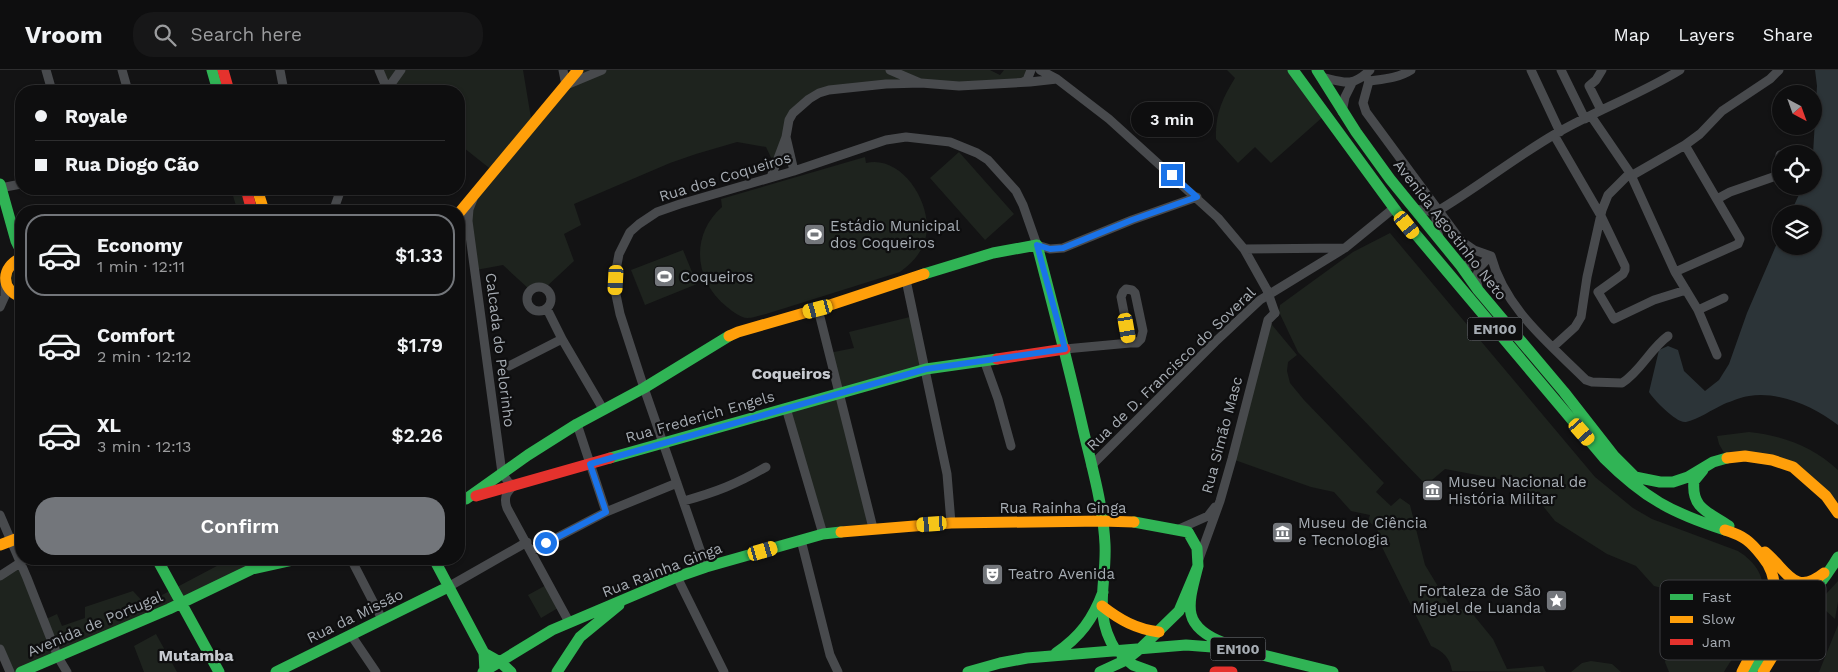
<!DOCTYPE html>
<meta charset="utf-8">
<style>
body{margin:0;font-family:"Work Sans",sans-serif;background:#171718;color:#f1f3f6;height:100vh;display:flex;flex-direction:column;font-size:19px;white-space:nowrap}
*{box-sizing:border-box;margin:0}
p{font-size:16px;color:#9b9c9e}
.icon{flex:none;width:28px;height:28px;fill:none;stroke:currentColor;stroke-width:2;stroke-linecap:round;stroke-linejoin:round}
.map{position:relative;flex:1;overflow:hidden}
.sheet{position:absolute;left:15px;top:135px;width:450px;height:360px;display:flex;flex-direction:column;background:#0e0e0f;border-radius:20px;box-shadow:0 1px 4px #0004,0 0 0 1px #2e2e2f}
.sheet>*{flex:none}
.banner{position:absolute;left:15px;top:15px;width:450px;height:110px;border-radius:20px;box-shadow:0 1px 4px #0004,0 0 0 1px #2e2e2f;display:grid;align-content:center;height:110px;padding:0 20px;background:#0e0e0f}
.needle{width:32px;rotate:139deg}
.tools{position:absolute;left:1772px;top:15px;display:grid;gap:10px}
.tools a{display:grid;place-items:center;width:50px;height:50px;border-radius:50%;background:#0e0e0f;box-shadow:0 1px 4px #0004,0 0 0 1px #2e2e2f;font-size:25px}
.end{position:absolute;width:22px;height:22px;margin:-11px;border:6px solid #1a73e8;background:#fff;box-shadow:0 0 0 2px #fff}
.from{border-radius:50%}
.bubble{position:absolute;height:35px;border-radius:18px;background:#0e0e0f;box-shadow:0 1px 4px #0004,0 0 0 1px #2e2e2f;font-size:16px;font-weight:600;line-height:35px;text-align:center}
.car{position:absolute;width:15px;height:30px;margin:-15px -8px;border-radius:6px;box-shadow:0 0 4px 1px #0007;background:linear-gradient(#f5c518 24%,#345 0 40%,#f5c518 0 76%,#345 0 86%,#f5c518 0)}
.banner b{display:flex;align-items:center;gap:18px;height:48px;font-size:19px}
.banner b+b{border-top:1px solid #2e2e2f}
.banner i{width:12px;height:12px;background:#f1f3f6}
ul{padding:9px 0 0;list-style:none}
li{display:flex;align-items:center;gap:15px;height:82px;margin:0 10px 8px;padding:0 10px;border:2px solid transparent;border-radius:20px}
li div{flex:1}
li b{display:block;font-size:19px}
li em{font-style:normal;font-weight:600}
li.active{border-color:#73767b}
li>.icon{width:45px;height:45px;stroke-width:1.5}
.button{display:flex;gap:10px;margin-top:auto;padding:10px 20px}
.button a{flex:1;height:58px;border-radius:20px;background:#73767b;color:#fff;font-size:20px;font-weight:600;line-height:58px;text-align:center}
header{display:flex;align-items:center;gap:30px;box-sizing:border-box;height:70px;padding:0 25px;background:#0e0e0f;border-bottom:1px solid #2e2e2f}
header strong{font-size:24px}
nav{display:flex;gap:28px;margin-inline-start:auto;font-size:18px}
.search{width:350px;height:45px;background:#171718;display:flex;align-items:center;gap:12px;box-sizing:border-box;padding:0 18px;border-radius:20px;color:#9b9c9e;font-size:19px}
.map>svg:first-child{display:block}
.green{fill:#1e231e}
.water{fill:#2c3438}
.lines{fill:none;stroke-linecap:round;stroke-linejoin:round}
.street{stroke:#484a4d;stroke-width:9}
.fast{stroke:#30b455;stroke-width:11}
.slow{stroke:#ff9f0a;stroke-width:11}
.jam{stroke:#e5322d;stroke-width:11}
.street-bridge{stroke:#484a4d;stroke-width:9}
.route{stroke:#1a73e8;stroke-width:6}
.labels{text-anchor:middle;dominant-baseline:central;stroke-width:4.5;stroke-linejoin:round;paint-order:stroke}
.shield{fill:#0e0e0f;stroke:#787d82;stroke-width:1}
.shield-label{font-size:14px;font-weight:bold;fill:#a6acb3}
.street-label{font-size:15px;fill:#a6acb3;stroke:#0e0e0f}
.poi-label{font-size:15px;fill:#a6acb3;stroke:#0e0e0f;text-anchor:start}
.neighbourhood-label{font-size:16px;font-weight:bold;fill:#c7cad0;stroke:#0e0e0f}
.key{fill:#0e0e0f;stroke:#3c3d40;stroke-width:1}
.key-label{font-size:14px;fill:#a6acb3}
</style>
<header>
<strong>Vroom</strong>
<div class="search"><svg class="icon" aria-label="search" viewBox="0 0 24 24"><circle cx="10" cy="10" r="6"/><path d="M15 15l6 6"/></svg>Search here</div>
<nav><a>Map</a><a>Layers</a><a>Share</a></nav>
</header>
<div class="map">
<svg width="1838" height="602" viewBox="0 0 1838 602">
<rect width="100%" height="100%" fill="#131314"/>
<path class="green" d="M379,0H523L532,54L578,0H990L1000,5L1004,0H1027L1023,12L921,13L819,23L789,50L775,96L766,77L737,72L696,84L670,93L574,134L581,155L564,164L574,191L545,218L538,216L530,220L503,195L476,200L469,139L493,101L459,74V21H390Z
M1227,0H1293L1325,45L1271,93L1255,77L1238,93L1216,69C1215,45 1222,29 1235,8Z
M959,82L1014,144L985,170L930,108Z
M865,87L866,93C904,84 937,140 924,173C919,186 911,194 900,202L766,244C760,245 753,248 747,248C741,248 732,241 727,237C694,211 690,165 722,137L721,129Z
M231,119H246L251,137L237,139Z
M1390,163L1595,407L1633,438L1652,449L1738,481C1791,514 1747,564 1724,602H1669L1665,592L1667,580L1675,572V564L1691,552L1701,538V530L1693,521L1670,520L1654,516L1636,496L1607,484L1555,451L1539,431L1520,413L1445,399L1426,415L1298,282L1279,242L1280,235L1353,182Z
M683,180L697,214L645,235L631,200Z
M21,196V220L14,215C9,207 12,200 21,196Z
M914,246L926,299L840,323L873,458L823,464L786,339L840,323L829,283L854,278L849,262Z
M1268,250L1297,285L1288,292L1287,301L1290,313L1304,330L1384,413L1376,422L1391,436L1400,428L1410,435L1425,495L1450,536L1471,542L1493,569L1507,599L1543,596L1546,602L1452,601C1450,588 1443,581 1431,576L1381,475L1377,458L1368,451L1370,445L1351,441L1334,422L1311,417L1232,389Z
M1749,362C1784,366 1812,376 1838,400V444L1793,397L1727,388L1719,374L1717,366Z
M230,489H247L252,499L20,602H10L0,579V506L20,493L44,550L57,544L62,556L85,548V537L133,521L145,534Z
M1838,511V532L1835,549L1825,540L1814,537Z
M550,513L563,535L541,548L528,525Z
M1838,555V602H1819Z
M156,564L177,602H144L134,576Z
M1591,591L1612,594L1621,602H1571L1582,593Z"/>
<path class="water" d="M1815,0H1838V355C1815,337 1780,321 1749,326C1741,327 1732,331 1724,334C1713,339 1697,350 1686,352C1677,354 1653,329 1649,322L1659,280L1668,276L1678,280L1684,301L1705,321L1719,310L1729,294L1747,243L1781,164V176H1814V144H1790L1803,116H1814L1813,84L1817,16Z"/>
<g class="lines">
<path class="street" d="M46,0L52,21
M122,0L128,21
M280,0L284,21
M379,0L387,19
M563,0L566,15L602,0
M890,0L920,13
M1040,0L1057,9L1109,49L1218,148L1244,179L1267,220
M1531,0L1560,62
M1561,0L1585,49
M1365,5L1369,11L1363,33L1366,42L1461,171L1474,180L1491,186
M1321,7C1343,12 1352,18 1370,0
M1369,11C1383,9 1399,8 1411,0
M1023,12L1027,10L1031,0
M386,21L401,0
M1601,40L1589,16L1596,10L1602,0
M1342,42L1345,27L1352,13
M1591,46L1630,103L1675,202L1698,240L1717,285
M1554,65L1601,146L1625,196V200L1623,204L1598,222L1614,249L1654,230L1686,220
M786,67L794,101
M1780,85L1781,91
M1631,106L1685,75L1700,64L1722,41L1770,9L1779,0
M771,107L786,67L789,50L793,43L809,29L819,23L829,20L886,14L921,13L959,16L1030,12L1057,9
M0,118L21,114
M473,129L469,139L468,151L502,403L509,413L514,415
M1717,129L1730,122L1776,106L1780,102L1781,98
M1414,139L1436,142C1477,118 1515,87 1557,63C1597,40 1641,24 1680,0
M331,141L335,136L341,119
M1436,142V155L1439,167
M1244,179L1345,178
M1491,186C1505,239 1549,273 1586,310L1592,312L1622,313C1641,301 1650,279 1668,266
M1461,196L1482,194
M1675,202L1738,174L1740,169L1685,75
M906,210L947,404L951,453
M527 229a12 12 0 1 1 24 0a12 12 0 1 1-24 0Z
M1478,217C1474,203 1480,195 1491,186
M1126,219L1132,220L1135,223L1143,261L1141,269L1137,273H1130L1121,227L1123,222Z
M0,237L5,226V214
M547,239L562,269L603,339
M818,239L873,458
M1698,240L1724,228
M1553,277L1575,257L1581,247L1587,207L1602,140L1608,125L1630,103
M1065,279L1130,273
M984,290L998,329L1011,376
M509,296L562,269
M786,338L823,464
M577,354L606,442
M1091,396L1215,272L1260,230L1345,178L1394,138
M515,415C507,421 503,427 507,438L569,552
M684,431C716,422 737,414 766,397
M0,445L27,508L58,587L67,602
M1179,459L1208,446L1215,437
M801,470L830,585L838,602
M531,481L606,442L677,413
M351,489L382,549
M1199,489L1220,431L1232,389L1268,250L1275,243
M706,497L644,318L620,244L615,220L616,200L619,184L630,162L639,154L657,142L680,134L794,101L886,70L906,67L950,72L977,83L988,90L1016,121L1023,135L1037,175L1050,179L1063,178L1132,150L1197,127
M0,506L26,489
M677,507L724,602
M448,517L527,472
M351,565L376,602
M0,579L10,602"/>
<path class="fast" d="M212,0L218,21
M1293,0L1397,142L1604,388C1644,428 1672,443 1725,460
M1317,0L1356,62L1390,109L1461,196L1478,220L1564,322L1614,386L1635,407L1660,412H1673L1688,407L1713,392L1727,388
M0,114L16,171L21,181
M924,204L993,183L1037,175C1053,236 1069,297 1083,359C1092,397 1103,435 1105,474C1107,515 1092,543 1116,581
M610,388L926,299L997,289
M1703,400L1694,411C1691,439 1709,442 1729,456
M466,429L528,385L577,354L644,318L729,266
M1134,452L1188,462L1197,478L1198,496L1179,541L1141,578
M157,489L219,602
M434,489L484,583L485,602
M1198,496C1188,535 1180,556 1224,573
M484,583L500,592L511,602
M1056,583C1080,567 1093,549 1103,522
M1122,586L1133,595L1152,602
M1752,600C1776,559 1814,528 1838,487
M21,602L169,539L252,499L298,489
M276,602L448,517
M483,602L552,560L677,507L706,497L823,464L841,462
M557,602L580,567L619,535
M968,602L1000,593L1027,588L1186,575L1238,579L1333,602
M1100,602L1126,590L1141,578"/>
<path class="slow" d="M257,119L264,141
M459,143L578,0
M21,188C1,197 0,219 21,227
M729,266L738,262L818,239L924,204
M1727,388L1745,386L1772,390L1793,397L1826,426L1838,443
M1725,460C1744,466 1750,471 1762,486C1793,523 1760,566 1742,602
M841,462L951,453L1102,451L1134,452
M0,475L21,467
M1765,482C1787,500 1794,527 1824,503
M1102,536C1120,550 1136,559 1159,562
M1763,602L1785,566"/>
<path class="jam" d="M223,0L229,21
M246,119L252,141
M997,289L1065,279
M476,426L610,388
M1215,602H1232"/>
<path class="street-bridge" d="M1267,220L1275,243"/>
</g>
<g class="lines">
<path class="route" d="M546,473L606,442L590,394L926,299L1065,279L1037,175L1050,179L1063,178L1132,150L1197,127L1172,105"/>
</g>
<defs>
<symbol id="stadium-square" viewBox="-11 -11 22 22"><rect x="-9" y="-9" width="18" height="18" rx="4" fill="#73767b" stroke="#0e0e0f"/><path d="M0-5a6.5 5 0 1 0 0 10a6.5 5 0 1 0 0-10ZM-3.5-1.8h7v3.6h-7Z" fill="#fff"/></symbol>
<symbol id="museum-square" viewBox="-11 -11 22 22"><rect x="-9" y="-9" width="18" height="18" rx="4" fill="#73767b" stroke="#0e0e0f"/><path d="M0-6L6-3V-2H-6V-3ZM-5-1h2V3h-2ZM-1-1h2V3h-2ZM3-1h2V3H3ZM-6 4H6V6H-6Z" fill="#fff"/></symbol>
<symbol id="theatre-square" viewBox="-11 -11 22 22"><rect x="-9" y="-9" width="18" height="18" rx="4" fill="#73767b" stroke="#0e0e0f"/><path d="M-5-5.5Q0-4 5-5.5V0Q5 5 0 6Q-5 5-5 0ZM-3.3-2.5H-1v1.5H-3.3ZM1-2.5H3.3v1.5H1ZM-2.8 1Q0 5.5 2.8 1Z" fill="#fff"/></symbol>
<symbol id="sight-square" viewBox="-11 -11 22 22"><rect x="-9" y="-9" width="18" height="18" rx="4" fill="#73767b" stroke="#0e0e0f"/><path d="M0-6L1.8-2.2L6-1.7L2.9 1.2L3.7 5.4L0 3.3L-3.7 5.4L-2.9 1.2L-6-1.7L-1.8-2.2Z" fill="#fff"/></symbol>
</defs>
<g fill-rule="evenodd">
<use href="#stadium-square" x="802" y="152" width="25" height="25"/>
<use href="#stadium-square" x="652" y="194" width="25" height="25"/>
<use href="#museum-square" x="1420" y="408" width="25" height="25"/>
<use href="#museum-square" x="1270" y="450" width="25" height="25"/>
<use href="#theatre-square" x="980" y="492" width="25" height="25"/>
<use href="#sight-square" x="1544" y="518" width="25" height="25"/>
</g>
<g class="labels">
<g class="shield">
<rect x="1467.5" y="247.5" width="55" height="23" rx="4"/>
<rect x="1210.5" y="567.5" width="55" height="23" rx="4"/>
</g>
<g class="shield-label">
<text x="1495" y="259">EN100</text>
<text x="1238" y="579">EN100</text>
</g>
<g class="street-label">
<text transform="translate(725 107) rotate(-17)">Rua dos Coqueiros</text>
<text transform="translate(1450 160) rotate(52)">Avenida Agostinho Neto</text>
<text transform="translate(500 280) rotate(83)">Calcada do Pelorinho</text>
<text transform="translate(1171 299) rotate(-44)">Rua de D. Francisco do Soveral</text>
<text transform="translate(700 347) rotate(-16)">Rua Frederich Engels</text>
<text transform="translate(1222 365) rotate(-75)">Rua Simão Masc</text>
<text x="1063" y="438">Rua Rainha Ginga</text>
<text transform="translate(662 500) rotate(-21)">Rua Rainha Ginga</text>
<text transform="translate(355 546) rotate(-26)">Rua da Missão</text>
<text transform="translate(95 554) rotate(-23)">Avenida de Portugal</text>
</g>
<g class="poi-label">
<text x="830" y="156">Estádio Municipal<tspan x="830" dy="17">dos Coqueiros</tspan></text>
<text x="680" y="207">Coqueiros</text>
<text x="1448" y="412">Museu Nacional de<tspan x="1448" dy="17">História Militar</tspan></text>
<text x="1298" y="453">Museu de Ciência<tspan x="1298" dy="17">e Tecnologia</tspan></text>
<text x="1008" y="504">Teatro Avenida</text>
<text x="1541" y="521" text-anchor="end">Fortaleza de São<tspan x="1541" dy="17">Miguel de Luanda</tspan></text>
</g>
<g class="neighbourhood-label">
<text x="791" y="303">Coqueiros</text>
<text x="196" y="585">Mutamba</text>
</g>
</g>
<rect x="1660" y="510" width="166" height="80" rx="8" class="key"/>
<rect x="1670" y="524" width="23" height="6" fill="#30b455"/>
<rect x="1670" y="546" width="23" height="7" fill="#ff9f0a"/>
<rect x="1670" y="569" width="23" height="6" fill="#e5322d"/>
<g class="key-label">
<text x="1702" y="532">Fast</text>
<text x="1702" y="554">Slow</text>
<text x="1702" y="577">Jam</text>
</g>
</svg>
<div class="tools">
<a><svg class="needle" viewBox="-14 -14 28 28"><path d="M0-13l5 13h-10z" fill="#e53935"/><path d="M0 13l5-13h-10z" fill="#9b9c9e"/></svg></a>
<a><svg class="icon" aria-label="locate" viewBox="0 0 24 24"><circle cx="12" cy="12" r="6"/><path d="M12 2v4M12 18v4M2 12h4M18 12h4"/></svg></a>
<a><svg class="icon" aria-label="layers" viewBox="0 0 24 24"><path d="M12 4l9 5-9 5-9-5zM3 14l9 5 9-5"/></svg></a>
</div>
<i class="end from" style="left:546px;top:473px"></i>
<i class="end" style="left:1172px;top:105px"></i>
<div class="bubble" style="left:1131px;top:32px;width:82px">3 min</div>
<i class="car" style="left:1407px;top:155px;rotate:141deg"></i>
<i class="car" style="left:616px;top:210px;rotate:183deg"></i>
<i class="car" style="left:818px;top:239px;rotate:255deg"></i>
<i class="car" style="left:1127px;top:258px;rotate:170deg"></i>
<i class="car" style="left:1582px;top:362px;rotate:139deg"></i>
<i class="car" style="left:932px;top:454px;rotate:266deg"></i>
<i class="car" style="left:763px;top:481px;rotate:74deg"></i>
<div class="banner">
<b><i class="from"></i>Royale</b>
<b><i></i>Rua Diogo Cão</b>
</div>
<section class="sheet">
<ul>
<li class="active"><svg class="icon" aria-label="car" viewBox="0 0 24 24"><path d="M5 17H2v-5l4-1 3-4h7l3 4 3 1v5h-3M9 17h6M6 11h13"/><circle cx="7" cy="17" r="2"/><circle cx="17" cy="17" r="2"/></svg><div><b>Economy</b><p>1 min · 12:11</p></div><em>$1.33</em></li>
<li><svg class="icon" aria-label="car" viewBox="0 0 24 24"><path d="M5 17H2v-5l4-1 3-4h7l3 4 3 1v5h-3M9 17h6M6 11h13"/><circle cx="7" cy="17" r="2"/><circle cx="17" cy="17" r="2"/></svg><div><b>Comfort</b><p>2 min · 12:12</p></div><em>$1.79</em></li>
<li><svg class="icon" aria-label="car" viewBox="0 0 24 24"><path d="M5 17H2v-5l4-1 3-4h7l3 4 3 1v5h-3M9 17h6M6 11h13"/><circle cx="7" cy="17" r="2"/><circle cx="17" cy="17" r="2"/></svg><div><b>XL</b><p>3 min · 12:13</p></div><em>$2.26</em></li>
</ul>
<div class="button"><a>Confirm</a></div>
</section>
</div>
